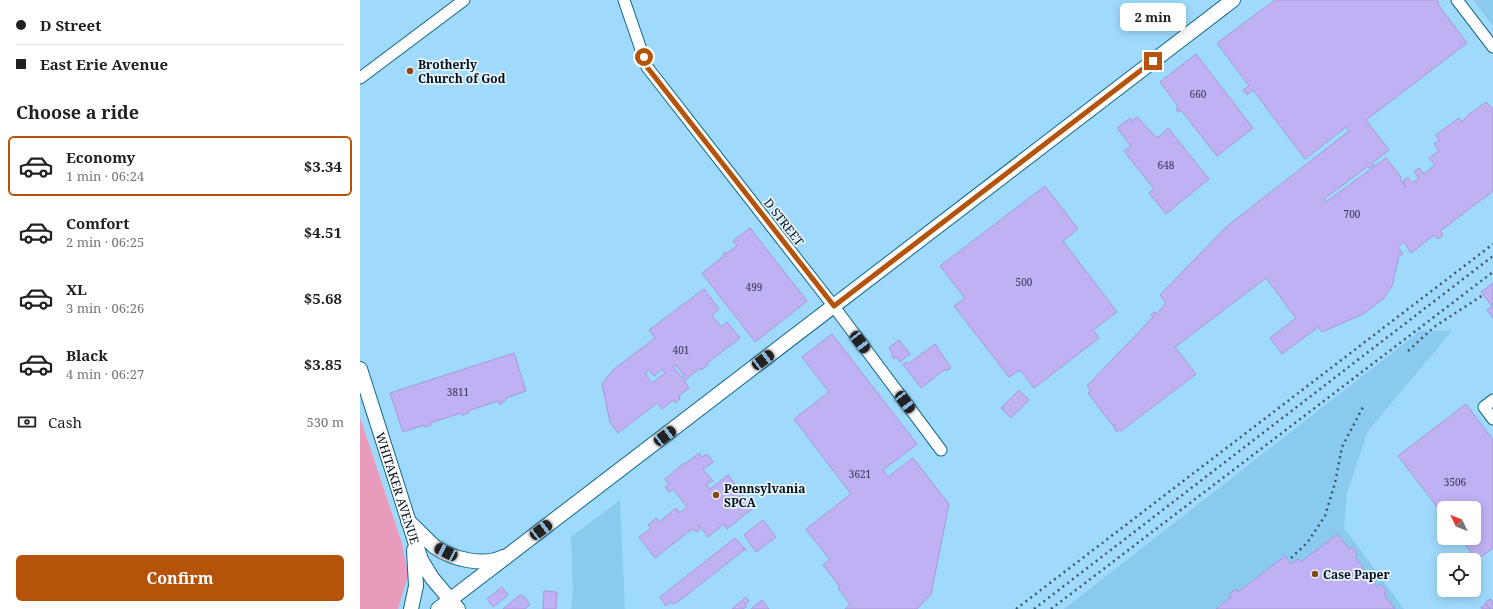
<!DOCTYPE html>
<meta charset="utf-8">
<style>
body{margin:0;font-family:"Noto Serif",serif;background:#f2f2f2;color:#202124;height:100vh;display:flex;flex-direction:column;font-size:15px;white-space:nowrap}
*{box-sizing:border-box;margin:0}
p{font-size:13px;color:#757577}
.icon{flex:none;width:22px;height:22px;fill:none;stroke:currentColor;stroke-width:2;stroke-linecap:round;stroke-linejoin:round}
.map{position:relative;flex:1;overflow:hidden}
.drawer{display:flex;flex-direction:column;background:#fff;width:360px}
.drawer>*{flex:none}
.banner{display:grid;align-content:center;height:88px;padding:0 16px;background:#fff}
.needle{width:26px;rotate:313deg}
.tools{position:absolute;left:1077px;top:501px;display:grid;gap:8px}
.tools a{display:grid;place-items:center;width:44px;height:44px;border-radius:6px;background:#fff;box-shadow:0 2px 10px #0003;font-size:20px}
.end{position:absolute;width:18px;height:18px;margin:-9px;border:5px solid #b45309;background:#fff;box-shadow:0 0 0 2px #fff}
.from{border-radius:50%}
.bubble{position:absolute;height:28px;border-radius:6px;background:#fff;box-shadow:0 2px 10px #0003;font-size:13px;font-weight:700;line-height:28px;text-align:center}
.car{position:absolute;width:12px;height:24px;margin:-12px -6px;border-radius:5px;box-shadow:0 0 3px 1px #0007;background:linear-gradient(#222 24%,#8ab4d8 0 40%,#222 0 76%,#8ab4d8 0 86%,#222 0)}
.banner b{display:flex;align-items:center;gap:14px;height:38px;font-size:15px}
.banner b+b{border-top:1px solid #e0e0e0}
.banner i{width:10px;height:10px;background:#202124}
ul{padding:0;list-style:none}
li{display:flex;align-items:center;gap:12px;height:60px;margin:0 8px 6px;padding:0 8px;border:2px solid transparent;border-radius:6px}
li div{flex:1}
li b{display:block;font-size:15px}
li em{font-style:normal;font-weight:700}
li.on{border-color:#b45309}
li>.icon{width:36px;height:36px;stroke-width:1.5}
h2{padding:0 16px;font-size:18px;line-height:48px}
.pay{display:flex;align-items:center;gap:10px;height:44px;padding:0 16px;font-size:15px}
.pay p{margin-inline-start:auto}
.action{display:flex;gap:8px;margin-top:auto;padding:8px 16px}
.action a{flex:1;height:46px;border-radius:6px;background:#b45309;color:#fff;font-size:16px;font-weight:700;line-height:46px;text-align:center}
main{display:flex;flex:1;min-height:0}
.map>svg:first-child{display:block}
.built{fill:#8acaee}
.green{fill:#e89bba}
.building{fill:#c0b1f4;stroke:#a698d9;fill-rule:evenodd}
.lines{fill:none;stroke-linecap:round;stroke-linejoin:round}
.minor-casing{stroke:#10668b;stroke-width:13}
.major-casing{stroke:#10668b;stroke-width:16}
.minor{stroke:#fff;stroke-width:11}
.major{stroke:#fff;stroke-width:14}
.rail{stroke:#3a586c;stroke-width:2.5;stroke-dasharray:2 4;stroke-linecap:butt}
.route{stroke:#b45309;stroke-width:5}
.poi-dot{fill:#884712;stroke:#e6f4fd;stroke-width:1.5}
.labels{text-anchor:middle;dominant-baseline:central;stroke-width:3.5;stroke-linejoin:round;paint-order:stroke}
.number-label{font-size:10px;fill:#303650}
.poi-label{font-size:12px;font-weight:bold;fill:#000d19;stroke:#e6f4fd;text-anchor:start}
.street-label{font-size:12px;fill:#000d19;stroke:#e6f4fd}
</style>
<main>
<section class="drawer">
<div class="banner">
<b><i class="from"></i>D Street</b>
<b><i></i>East Erie Avenue</b>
</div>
<h2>Choose a ride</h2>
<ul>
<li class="on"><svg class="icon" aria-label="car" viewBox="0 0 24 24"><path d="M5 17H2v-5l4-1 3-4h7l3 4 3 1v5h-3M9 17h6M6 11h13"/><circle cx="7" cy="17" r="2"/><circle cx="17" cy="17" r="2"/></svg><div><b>Economy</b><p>1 min · 06:24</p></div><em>$3.34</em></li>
<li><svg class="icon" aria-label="car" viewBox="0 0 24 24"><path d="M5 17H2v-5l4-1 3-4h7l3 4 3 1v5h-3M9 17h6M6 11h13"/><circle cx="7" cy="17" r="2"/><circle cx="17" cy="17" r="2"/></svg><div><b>Comfort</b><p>2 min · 06:25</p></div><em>$4.51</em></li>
<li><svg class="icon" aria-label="car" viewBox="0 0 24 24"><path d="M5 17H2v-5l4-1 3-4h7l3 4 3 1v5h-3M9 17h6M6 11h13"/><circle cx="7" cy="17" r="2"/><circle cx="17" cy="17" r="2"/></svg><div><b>XL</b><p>3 min · 06:26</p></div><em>$5.68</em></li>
<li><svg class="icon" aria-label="car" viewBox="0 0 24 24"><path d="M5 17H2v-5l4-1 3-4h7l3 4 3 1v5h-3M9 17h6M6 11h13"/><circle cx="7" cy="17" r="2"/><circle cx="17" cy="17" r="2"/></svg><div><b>Black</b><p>4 min · 06:27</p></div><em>$3.85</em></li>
</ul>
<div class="pay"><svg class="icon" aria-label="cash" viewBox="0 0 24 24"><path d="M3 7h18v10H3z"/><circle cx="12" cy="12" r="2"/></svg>Cash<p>530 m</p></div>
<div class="action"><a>Confirm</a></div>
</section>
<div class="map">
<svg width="1133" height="609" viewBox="0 0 1133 609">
<rect width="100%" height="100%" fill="#9fdafc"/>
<path class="built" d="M1113,0H1133V26Z
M1060,331H1092L1008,431L987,493L984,528L1044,609H704Z
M260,500L265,609H211L213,592L211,537Z"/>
<path class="green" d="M0,417L42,543L48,575L38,609H0Z"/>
<path class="building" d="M915,0H1077L1079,2L1077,3L1107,43L1006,120L1029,150L1012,163L1014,165L1009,168L1008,166L964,199L966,202L1026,158L1041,177L1040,179L1046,188L1043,181L1048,177L1052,183L1059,178L1054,172L1059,168L1064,174L1075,165L1069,158L1079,151L1074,144L1079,140L1076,135L1099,118L1102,122L1108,115L1126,102L1133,109V191L1080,231L1083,235L1078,239L1074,235L1051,253L1044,242L1038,247L1043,254L1039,256L1032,286L1023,299L1003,314L962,332L958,327L922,354L910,338L936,318L906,278L815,347L836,374L761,431L760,429L757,432L754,428L756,424L753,426L728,393L731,391L727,386L793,317L791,315L795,312L797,314L806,303L800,295L866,227L989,131L986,127L945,159L893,90L887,95L883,90L889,86L857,43Z
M836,54L893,128L857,156L821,110L818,112L816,108L818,106L800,82Z
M777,117L796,137H799L808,128L849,179L806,214L789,193L794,189L764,151L771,146L757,128L770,118L772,121Z
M685,186L718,229L703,241L757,312L733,330L739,338L674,388L660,370L649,377L594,306L605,298L580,266Z
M390,228L447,301L395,342L342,273L364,256L363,254L365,252L367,253L377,246L373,241Z
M1133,283V318L1127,310L1132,306L1121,292Z
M344,289L359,309L352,315L361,327L367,322L380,338L347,363L348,365L341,370L340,368L324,381L329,388L319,396L320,399L315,403L313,400L302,409L297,403L258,433L250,422L242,384L253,370L295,338L289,330ZM316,365L324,376L322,378L313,367ZM302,369L305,373L292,383L285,373L289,370L294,376Z
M472,334L557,444L523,470L528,477L553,458L589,504L571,594L557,609H485L490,604L478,588L480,587L463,565L470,560L446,529L491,494L434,419L469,392L442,357Z
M539,340L550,354L540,362L536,357L534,359L531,355L533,353L529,348Z
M575,344L591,368L586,371L585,369L561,388L543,364L546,362L548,364Z
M154,353L166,391L146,398V400L142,402V404H139L138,401L108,411L109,413L102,415L101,413L70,423L71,425L64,427V425L43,432L30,393Z
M659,390L669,400L651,418L641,408Z
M1106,404L1133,440V548L1117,560L1100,538H1114V508H1084V516L1038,456Z
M339,453L342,457L347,454L353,462L343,469L353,481L346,484L350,489L368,475L393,508L367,529L364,524L348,537L339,525L338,526L340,529L337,532L332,529L295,558L279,537L291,528L288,525L296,518L299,522L316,508L320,513L327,507L313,489L309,492L305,487L309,484L305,479L324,463L325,464Z
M403,520L416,537L396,552L384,535Z
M977,534L989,549L992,547L998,554L995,557L1017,587L1021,584L1027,592L1024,594L1035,609H856L871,597L869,594L876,589L878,592L925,556L931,564L938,559L941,562Z
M375,538L387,551L382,548L384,550L319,601L313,604L311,602L306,606L300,597Z
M142,587L148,595L133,607L127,599Z
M184,591L197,592L196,609H183Z
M160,595L165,597L170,605L165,609H143Z
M386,597L389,601L385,604L387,606L383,609H372Z
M1130,599L1133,602V609H1130L1125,603Z
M402,600L409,609H391Z
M1126,604L1130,609H1122L1121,607Z"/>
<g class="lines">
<defs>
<path id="minor" d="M264,0L287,67L472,304L581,450
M1097,0L1133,47
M0,78L104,0
M1133,400L1124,407L1133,419"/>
<g id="major">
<path id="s1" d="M0,369L61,560L72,578L98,609"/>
<path d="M48,521C57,529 66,539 75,547C92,559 124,567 143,557"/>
<path d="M51,609L56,586L54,550"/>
<path d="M78,609L873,0"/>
</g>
</defs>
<use href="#minor" class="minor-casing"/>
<use href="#major" class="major-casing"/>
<use href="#minor" class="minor"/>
<use href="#major" class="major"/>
<path class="rail" d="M1048,351L1074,327L1123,295
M931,558L947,543L965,516L975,483L982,447L1003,407
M656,609L1133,244
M674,609L1133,256
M691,609L1133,272"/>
</g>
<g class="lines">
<path class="route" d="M284,57L287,67L474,306L793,61"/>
</g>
<g class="poi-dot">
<circle cx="50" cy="71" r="4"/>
<circle cx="356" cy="495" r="4"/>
<circle cx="955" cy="574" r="4"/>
</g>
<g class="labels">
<g class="number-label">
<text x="838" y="94">660</text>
<text x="806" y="165">648</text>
<text x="992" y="214">700</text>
<text x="664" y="282">500</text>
<text x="394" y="287">499</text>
<text x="321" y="350">401</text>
<text x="98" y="392">3811</text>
<text x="500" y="474">3621</text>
<text x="1095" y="482">3506</text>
</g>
<g class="poi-label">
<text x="58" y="64">Brotherly<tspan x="58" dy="14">Church of God</tspan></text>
<text x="364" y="488">Pennsylvania<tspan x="364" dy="14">SPCA</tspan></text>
<text x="963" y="574">Case Paper</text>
</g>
<g class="street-label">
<text transform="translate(424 222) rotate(52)">D STREET</text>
<text stroke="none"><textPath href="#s1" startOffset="125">WHITAKER AVENUE</textPath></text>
</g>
</g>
</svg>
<div class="tools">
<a><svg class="needle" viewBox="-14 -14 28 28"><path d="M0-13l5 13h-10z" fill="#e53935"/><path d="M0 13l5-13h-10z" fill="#757577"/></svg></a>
<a><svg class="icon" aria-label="locate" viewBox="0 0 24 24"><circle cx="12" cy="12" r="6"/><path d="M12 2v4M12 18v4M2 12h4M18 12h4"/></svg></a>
</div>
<i class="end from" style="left:284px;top:57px"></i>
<i class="end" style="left:793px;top:61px"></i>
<div class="bubble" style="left:760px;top:3px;width:66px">2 min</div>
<i class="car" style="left:500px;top:342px;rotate:143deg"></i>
<i class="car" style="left:403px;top:360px;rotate:53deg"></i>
<i class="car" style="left:545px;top:402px;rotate:143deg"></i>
<i class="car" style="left:305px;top:436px;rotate:53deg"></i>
<i class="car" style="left:181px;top:530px;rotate:53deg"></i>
<i class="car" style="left:86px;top:552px;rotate:297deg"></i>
</div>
</main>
